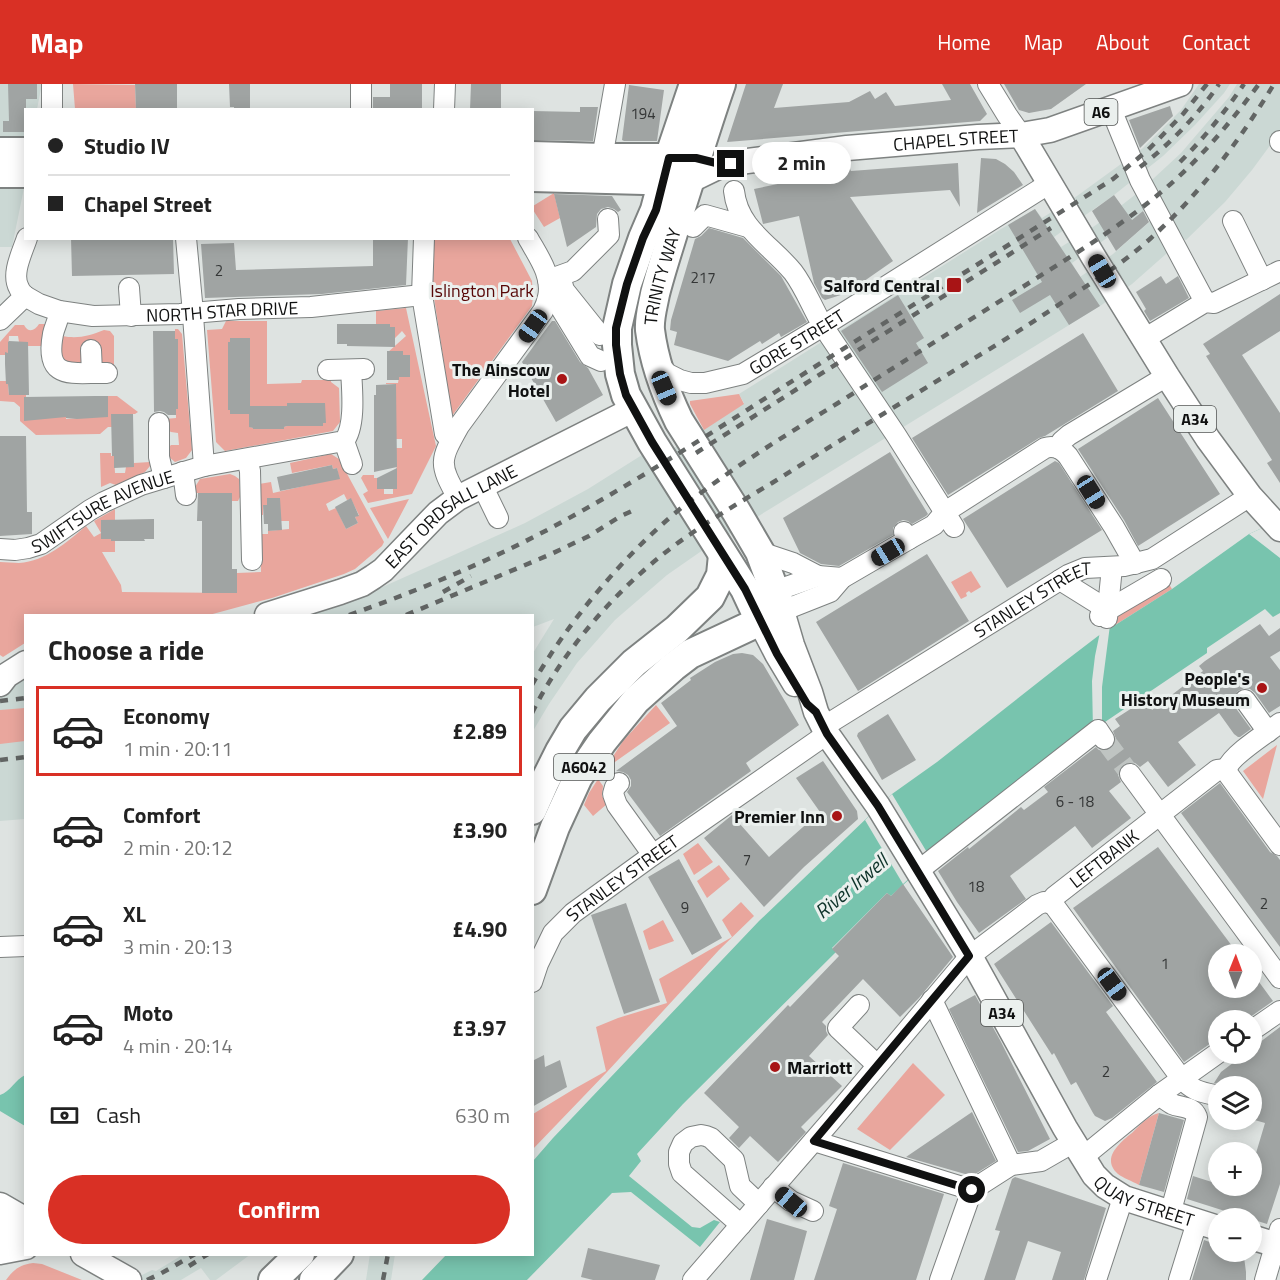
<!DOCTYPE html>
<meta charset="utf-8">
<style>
body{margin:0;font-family:"Titillium Web",sans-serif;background:#f6f6f6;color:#222;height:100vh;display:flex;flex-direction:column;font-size:22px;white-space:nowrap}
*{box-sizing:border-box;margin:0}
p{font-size:20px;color:#767676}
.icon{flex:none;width:33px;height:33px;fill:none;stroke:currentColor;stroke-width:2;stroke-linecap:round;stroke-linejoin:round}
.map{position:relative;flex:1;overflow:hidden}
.drawer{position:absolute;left:24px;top:530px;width:510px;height:642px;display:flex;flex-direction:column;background:#fff;border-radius:0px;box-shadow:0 3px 15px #0003}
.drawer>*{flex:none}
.top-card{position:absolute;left:24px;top:24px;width:510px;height:132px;border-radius:0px;box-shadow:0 3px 15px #0003;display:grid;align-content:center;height:132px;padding:0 24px;background:#fff}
.needle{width:39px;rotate:1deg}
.tools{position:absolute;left:1208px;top:860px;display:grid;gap:12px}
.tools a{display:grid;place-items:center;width:54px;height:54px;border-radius:50%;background:#fff;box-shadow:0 3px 15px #0003;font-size:30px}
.end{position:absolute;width:27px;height:27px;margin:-14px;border:8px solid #101111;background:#fff;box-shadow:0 0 0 3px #fff}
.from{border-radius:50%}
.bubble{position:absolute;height:42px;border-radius:21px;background:#fff;box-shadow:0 3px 15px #0003;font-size:20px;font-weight:700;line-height:42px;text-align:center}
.car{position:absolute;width:18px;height:36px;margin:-18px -9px;border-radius:8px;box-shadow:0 0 4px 2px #0007;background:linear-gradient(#222 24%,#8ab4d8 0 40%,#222 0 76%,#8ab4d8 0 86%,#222 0)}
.top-card b{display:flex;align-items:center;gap:21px;height:57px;font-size:22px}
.top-card b+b{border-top:2px solid #e0e0e0}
.top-card i{width:15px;height:15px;background:#222}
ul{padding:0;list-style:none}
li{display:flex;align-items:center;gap:18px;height:90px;margin:0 12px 9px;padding:0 12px;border:3px solid transparent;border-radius:0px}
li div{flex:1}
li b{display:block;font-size:22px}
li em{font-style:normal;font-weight:700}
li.on{border-color:#d93025}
li>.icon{width:54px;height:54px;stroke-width:1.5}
h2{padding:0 24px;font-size:27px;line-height:72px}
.pay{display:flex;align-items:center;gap:15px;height:66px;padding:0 24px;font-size:22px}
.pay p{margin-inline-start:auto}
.cta{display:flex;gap:12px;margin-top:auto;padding:12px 24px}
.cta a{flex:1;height:69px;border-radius:36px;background:#d93025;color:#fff;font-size:24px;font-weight:700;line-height:69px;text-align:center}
header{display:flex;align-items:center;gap:36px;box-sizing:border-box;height:84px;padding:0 30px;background:#d93025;color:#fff}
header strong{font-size:28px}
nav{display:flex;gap:33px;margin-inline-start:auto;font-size:21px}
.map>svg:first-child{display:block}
.built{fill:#cbd8d4;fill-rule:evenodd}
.green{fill:#e9a69d;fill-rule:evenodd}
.water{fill:#78c4ae}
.pier{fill:#dee3e1}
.building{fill:#a0a4a3}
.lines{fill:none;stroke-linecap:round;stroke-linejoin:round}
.minor-tunnel{stroke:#bfc4c2;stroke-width:20;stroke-dasharray:20 10;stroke-linecap:butt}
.minor-casing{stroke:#7e8281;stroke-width:22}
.major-casing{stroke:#7e8281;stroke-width:27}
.highway-casing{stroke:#7e8281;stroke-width:32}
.minor{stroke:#fff;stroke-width:20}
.major{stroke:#fff;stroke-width:24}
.highway{stroke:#fff;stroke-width:28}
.rail{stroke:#626564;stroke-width:4.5;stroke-dasharray:8 8;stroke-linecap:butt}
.route{stroke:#101111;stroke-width:8}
.poi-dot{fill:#a81415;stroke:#ebf0ee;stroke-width:2}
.labels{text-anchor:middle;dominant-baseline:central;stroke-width:6;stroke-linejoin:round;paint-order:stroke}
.number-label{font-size:15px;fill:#343636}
.shield{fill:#ebf0ee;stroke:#525453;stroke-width:1.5}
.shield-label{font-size:16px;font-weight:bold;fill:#101111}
.street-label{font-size:18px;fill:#101111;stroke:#ebf0ee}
.poi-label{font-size:18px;font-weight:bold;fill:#101111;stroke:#ebf0ee;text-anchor:end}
.park-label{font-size:18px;fill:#580707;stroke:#ebf0ee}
.water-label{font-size:20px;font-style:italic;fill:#0e332a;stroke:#ebf0ee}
</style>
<header>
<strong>Map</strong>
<nav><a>Home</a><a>Map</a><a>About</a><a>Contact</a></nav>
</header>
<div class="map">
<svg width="1280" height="1196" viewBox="0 0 1280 1196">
<rect width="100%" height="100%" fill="#dee3e1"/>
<path class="built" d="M0,0H42L37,25L26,26L25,99L12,163H0Z
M1199,0H1230L1224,9L1195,41L1163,72L1114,111L1054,153L1061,163L1096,141L1140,107L1181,69L1229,13L1237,0H1280V48L1252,86L1225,118L1186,156L1183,155L1132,200L1100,222L700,468L667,491L615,536L577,579L549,620L533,647V569L554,535L533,543L532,531H300L361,511L387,501L525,439L588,405L642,371L648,381L744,319L739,310L1001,145L1035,125L1042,134L1077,112L1143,64L1181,26ZM1156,116L1163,126L1113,170L1080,193L1072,179L1132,136Z
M25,590V735L0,737V592Z
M184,1170H251L216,1196H210L201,1184L181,1196H132L152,1186L156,1187Z
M370,1170H395L391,1196H366Z"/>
<path class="green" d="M73,0L135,1L136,25H75Z
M554,109L560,134L544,143L533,126V122Z
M434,155H510L532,197L533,212L532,222L452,332L433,207Z
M406,224L436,362L412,410L368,419L363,410L368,407L361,394L363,391H374V394H377L384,405V410H393V405L397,404L396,364H402V355H396L395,300H386V299H398L399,293H410V271H403V267L387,269L406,252L402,247L395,254L390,243L376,240V227Z
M226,237H267V300L301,299L302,296H331V298L339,304L340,338L333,347L225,367L216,358L207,246L222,245ZM230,254H250V322H287L288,319H325V339L287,340V342L284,343L283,345H254L253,344L250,343L249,330H230V326H228V259L230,258Z
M39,240H46L42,262H28L27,258H19L18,252H9L8,269H5V271H0V258L15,241H24C28,249 35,247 39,240Z
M175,245H178L182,250L192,366L186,374L175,378L169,373V363L171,361H179L178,349L171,348L166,345L165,335L176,334V325L178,324V255H175Z
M104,246L110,247L114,252V281H104L101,279H83L73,282L60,275L62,252C78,255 89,252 104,246Z
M0,297H6V300H8L9,311H26V314L66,332V335L108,332V312H117L138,328L135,330H114V343H108L100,350L36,351L20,337V323L14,318L0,317Z
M739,310L744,320L704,346L690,320V317Z
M100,369H111V372H114L115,389H125L126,383H133L134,379L150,378V382L145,388L116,401L110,399L101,403Z
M331,370L339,375L384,458L382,462L355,485L344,490L272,514L209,531H26L25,559L3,573L0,571V478C6,478 13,479 19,479C46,477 67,458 86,442L94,453L101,449L94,437L115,425V436H101V455H111V457H115V468H102L121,501L122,508L237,509V489L261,488L260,450H268V447L289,445V437H281L267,421H263V431H260L259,400L271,398L273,409L339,394L337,384L333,385L332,381L292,389L290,379ZM344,410L347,416L351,415L359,431L355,433L358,439L346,445L336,424L329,427L326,420Z
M230,390L235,392L239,395L240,413L238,417H232V409H195V403L200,395Z
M409,415L388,455L370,424Z
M971,487L981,503L971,509L969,507L966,509L967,512L961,515L951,498Z
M1167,497L1172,505L1109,545L1112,531Z
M656,621L670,639L605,685L623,657Z
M25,624V657L0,660V626Z
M1277,661L1263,715L1243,687Z
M598,695L603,702L602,712L607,720L593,732L584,721L589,709Z
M698,759L713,778L694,791L683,770Z
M719,781L730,795L707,814L697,797Z
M741,818L754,832L719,866L607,988L533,1065V1030L574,1005L606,987L596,943L618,934L667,919L659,895L732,853L722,836Z
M663,836L674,857L649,866L643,847Z
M913,979L945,1011L890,1066L857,1045Z
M1159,1029L1139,1101C1132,1097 1123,1094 1118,1090C1100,1074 1121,1058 1133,1048C1141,1040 1148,1032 1159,1029Z
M33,1179L42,1180L82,1196H6C14,1185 20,1181 33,1179Z"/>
<path class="water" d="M1280,436V529L1273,533L1265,525L1207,564V569L1071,661L927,779L891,812L887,809L832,864L836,868L683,1020L637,1070L641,1077L629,1092L692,1143L700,1144L714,1136L720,1138L700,1163L631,1108L612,1109L527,1196H422L447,1170H532L533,1077L553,1054L759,837L892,710L937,678L1064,578L1098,552L1172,505L1249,450Z
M25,991H26L25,1042L0,1027V1011C10,1008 15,996 25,991Z"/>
<path class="pier" d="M1280,436V474L1249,450Z
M1110,541L1102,603V640L1093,646L1092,597L1095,572L1100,548Z
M892,710L931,775L903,800L865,736Z"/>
<path class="building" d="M8,0H37V15H26V48H3V37H9Z
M135,0H177V26H136Z
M229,0H250V26H234V23H230Z
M390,0H422V26H373V13H390Z
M471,0H501V26H470Z
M746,0H783L774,24L849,18L870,7L875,15L886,8L895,22L951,16L942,0H970L987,30L980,37L727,58Z
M1004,0H1086L1051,25L1029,29L1019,26Z
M629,1L664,6L657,57H624L622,56Z
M1170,22L1173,32L1140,64L1129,36Z
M580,23H598L593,57L532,56V27L580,28Z
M981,74L996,75L1005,80L1014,88L1023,101L977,129Z
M958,79L960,123L950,106L850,113L893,177L847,209L825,216L822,214L814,199L799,132L763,140L754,105L850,85L851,87Z
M554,110L612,112L621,126L618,128L614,125L608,123L601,125L597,130L596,143L567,163Z
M1114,111L1132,136L1143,127L1149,138L1116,167L1092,127Z
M1035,125L1100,222L1069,241L1050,211L1020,229L1012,216L1042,198L1008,141Z
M709,144L743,154L781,192L807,238L781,253L779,249L762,260L760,257L728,277L674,261L677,248L670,246L671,236L695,155L701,152Z
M71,154H173L174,190L72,192Z
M373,154H408L406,201L322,210L205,214L201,160L234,159L236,186L373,182Z
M1161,192L1166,200L1178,192L1189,214L1150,237L1144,227L1146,225L1136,208Z
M1280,210V247L1242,271L1280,329V399L1267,379L1272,376L1206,272L1210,270L1203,260Z
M898,211L924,254L916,259L928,279L882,308L841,247Z
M552,237H555L580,278L588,284L603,311L556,338L522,278Z
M337,240H390V243H395V263L347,262V260H337Z
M153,247H175V255H178V325H176V331H168L164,328L160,327L154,328Z
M1083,249L1118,307L1045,352L1039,354L948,411L912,354Z
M230,254H250V322H287V319H325L326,339H323V342H287L284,343V345H253V344L249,343V330H230V326H228V258H230Z
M9,257L28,258L29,311H9L8,300H6L5,280V268L8,269V258Z
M387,267H403V271H410V293H399V296H387Z
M396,300L397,383L374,388V311H376V301Z
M95,312H108V333L77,335L66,334V333L24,337V313Z
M1158,314L1220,410L1138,462L1124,436L1078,365Z
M111,330H133L134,383L114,384V372H112Z
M0,352H26L27,428H32V450L0,452Z
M890,368L928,430L926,432L912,440L908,437L903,436L898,438L893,444V451L839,482L821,480L800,469L783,434Z
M1055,377L1059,379L1102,446L1007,504L963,435Z
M332,381L333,385L337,384L340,395L280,407L277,393Z
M397,384V405H377V394Z
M198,409H232V485H237V509H202V437H197Z
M267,414H280L282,446L268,447V440H264L263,421H267Z
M351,414L359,432L355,433L358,439L346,445L335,423Z
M154,435V455H144L145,457H111V455H101V436Z
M927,470L969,537L858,607L816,538Z
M1260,540L1269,552L1280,544V567L1270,573L1280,586V622L1269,629L1255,609L1250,605L1244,604L1238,607L1234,612L1233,618L1235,623L1251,645L1240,653H1238L1234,650L1219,629L1178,658L1196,681L1168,703L1148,677L1140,683L1135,679L1129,678L1122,681L1119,685L1118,691L1121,698L1109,707L1131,734L1092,764L1075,742L1010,792L1026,815L979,849L957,818L938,787L968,763L969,765L1021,723L1024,726L1048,708L1044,703L1096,663L1099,666L1104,667L1111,665L1115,660L1116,655L1113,647L1120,642L1115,635L1146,615L1152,626L1203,587L1199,582L1205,577Z
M742,569L753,571L763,580L799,641L746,679L751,687L660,752L627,708L631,702V696L628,691L623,688L616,687L677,642L661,619L691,596L690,594L715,578L733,570Z
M888,630L916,676L882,696L857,652L858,649Z
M823,677L857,727L858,735L804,783L764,823L704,754L732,731L769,773L820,728L796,694Z
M1220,699L1270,768L1277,772L1280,776V863L1181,729Z
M1158,763L1238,870H1218V903H1251V887L1273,917L1246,936H1218V957L1211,959L1184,978L1073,824Z
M679,775L722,854L692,871L648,793Z
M903,800L953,873L919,914L900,933L863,895L822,938L826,942V947L828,951L809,972L842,1002L801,1043L806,1048L778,1078L750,1052L739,1064L729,1054L739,1043L704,1009L788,921L790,923L839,872L832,865L887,809L891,812Z
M626,819L660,918L624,930L591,831Z
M1051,838L1113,922L1106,928L1157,998L1112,1034L1105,1037L1095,1032L1093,1029L1076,998L1071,1001L1054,969L1052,971L994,880Z
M975,911L1000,956L1050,1055L1028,1067L1018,1068L949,925Z
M1280,943V1100L1267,1140L1251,1135V1134H1247L1187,1115L1193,1092L1218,1100V1101H1251V1086L1265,1039L1251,1035V1002H1223L1214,999L1221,988L1246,969H1251V965Z
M544,971L545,983L560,976L567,1003L532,1023V977Z
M972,1028L996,1077L972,1092L906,1073Z
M1159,1029L1184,1036L1164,1108L1139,1101Z
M843,1079L944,1110L916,1196H814L837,1125L829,1122Z
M1015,1093L1106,1124L1084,1196H1052L1061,1168L1028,1157L1015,1196H984L1000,1147L995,1146L1012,1095Z
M767,1135L807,1147L794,1196H750Z
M1204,1156L1218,1161V1167H1223L1244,1173L1246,1188V1196H1192Z
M588,1164L660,1181L655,1196H593L581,1193Z"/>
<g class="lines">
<path class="minor-tunnel" d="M1104,655L1130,690"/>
<defs>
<g id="minor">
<path d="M52,0V26"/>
<path d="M988,0L1007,31L1021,51"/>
<path d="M1111,25L1140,96L1205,218"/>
<path d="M361,26V0"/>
<path d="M444,26L445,0"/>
<path d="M1280,57V58"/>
<path d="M604,74V63L615,0"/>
<path d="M734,107C738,145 771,161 793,188C803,201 810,218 818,233"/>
<path d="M1233,137L1262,196"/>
<path d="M693,143L705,131L748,143"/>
<path d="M186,154L192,218L204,382"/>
<path d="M424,154L422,211L445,350"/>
<path d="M548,196L573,187L609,151L608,135"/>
<path d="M562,199L564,206L600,251"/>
<path d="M129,204L131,232"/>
<path id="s1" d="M25,212L39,220L59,227L93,232L180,230L239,225L311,223L422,211"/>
<path d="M557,218L590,272L601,277"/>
<path d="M59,227C59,236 55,241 53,250C44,298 73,288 107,289"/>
<path d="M0,236L25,212C23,210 20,207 19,204C11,190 22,169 27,154"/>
<path d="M829,251L896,351L954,443"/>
<path d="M1144,255L1205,218L1214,219L1280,187"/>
<path d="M91,266L92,289"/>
<path id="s2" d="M657,279L668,290L680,296L691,299H705L743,290L823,242L1050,99"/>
<path d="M328,286L364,285"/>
<path d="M159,339V373L164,394"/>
<path d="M344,357L352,380"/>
<path d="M1058,364L1062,357L1069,351L1167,292"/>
<path d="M247,375L250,387L252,476"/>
<path d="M183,388L186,411"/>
<path d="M482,401L498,434"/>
<path d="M458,414C438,379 440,376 459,342L543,227C545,223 547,218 548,213C553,192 538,172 528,154"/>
<path d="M909,455L934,441L945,428L1045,364C1054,361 1062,365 1068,372L1114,443L1135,480"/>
<path id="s3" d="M0,465L15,466L28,464L41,460L90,426L104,418L141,401L164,394L204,382L344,357C356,342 352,305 351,286"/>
<path d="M760,468L793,479L818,492"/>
<path d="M1060,496L1108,526"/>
<path d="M775,507L818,492L842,494"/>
<path d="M782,527L830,508L842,494L909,455L904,448"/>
<path d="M1100,532L1108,526L1161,495"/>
<path d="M1107,534L1112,483"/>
<path d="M1245,616L1268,648"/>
<path id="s4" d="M823,643L1068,491L1085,484L1124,482L1152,475L1250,412"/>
<path d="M1227,685L1228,690L1280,761"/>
<path d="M1227,685C1230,672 1268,648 1280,639"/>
<path d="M1130,690L1280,894"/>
<path d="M619,699L615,703L613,710L617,721L653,771"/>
<path d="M918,787L1098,646L1104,655"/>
<path d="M1053,820L1181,994C1192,1006 1199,1008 1215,1011"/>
<path id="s5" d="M1053,820L1054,813L1217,686L1227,685"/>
<path d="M0,863L26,862"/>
<path id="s6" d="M532,898L538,880L553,849L573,829L653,771L827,650"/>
<path d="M932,916L1011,1081"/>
<path d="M859,921L838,944L877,981"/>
<path d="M1251,947L1280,927"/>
<path d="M1159,1011C1163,1014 1167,1017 1172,1020C1181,1024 1193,1022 1197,1033L1170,1130"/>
<path d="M814,1057L972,1106L940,1196"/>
<path d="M1083,1073L1159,1011L1218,969"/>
<path d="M773,1103L791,1117L813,1127"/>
<path d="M972,1106L1011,1081L1041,1077L1074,1058"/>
<path d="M741,1141L682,1089L679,1080V1068L683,1059L691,1053L701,1051L706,1052L711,1054L734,1076L740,1102L759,1120"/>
<path d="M693,1196L830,1038L970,872L1037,821L1044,818L1053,820"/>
<path d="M1096,1196L1120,1123L1124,1114"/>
<path d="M1179,1196L1197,1138"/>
<path d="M1265,1196L1280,1145"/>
</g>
<g id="major">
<path d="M1021,51L1093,172L1167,292L1208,355L1250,412L1280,445"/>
<path id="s7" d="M689,97L724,80L847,64L978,53L1021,51L1050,46L1180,0"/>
<path id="s8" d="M782,527L792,561L810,608L816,628L827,650L878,722L970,872L1065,1044L1094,1091L1105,1102L1124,1114L1218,1144"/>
<path id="s9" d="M267,531L340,508L362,500L373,493L383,486L438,429L458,414L634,325"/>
<path d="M760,537L777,570L795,600"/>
<path d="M0,600L7,591L26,579"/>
<path d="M0,1121L26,1136"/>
<path d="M0,1145L26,1146"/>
<path d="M1251,1153L1280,1162"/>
<path d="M0,1168L26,1163"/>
<path d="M83,1170L129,1196"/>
</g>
<g id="highway">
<path d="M694,0L669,74L655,126L643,154L627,200L617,244V261L620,290L626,311L652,358L745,505L760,537"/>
<path d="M0,68H26"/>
<path d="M532,72L604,74H685"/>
<path d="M0,89H26"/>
<path d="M532,93L681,97"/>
<path d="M532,726L544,699L560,667L573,645L598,615L634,579L677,545L710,513L721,491L723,471"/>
<path id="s10" d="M532,806L555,743L578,693L602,658L636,616L673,583L690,570L782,527L760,468L736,427L679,337C665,308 654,278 650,246C649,234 653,221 655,210C661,186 669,163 676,139C691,93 705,46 721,0"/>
<path d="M273,1196L300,1170"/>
<path d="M314,1196L339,1170"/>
</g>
</defs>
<use href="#minor" class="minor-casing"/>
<use href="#major" class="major-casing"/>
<use href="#highway" class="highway-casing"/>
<use href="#minor" class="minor"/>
<use href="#major" class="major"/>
<use href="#highway" class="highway"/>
<path class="rail" d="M1180,78C1204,54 1225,28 1244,0
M1140,83C1168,62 1200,29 1219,0
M696,369L1051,144
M443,508L471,492
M349,531C417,507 485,479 549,445C631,401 708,351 786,301C895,232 1004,164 1113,95L1148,66L1183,30L1207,0
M406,531L549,471L589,452L621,432L634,426
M532,601C569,535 633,460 694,414C740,379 789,349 838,319C899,280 960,242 1021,204C1073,171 1127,139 1174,97C1206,68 1233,35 1259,0
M0,617L26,614
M532,629C566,560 628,492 692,449C718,431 745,415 772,399C842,355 912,312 983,269C1016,249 1047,229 1079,207C1104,191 1129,174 1151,154C1200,110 1240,56 1274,0
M0,676L26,673
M189,1182L208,1170
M147,1196L160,1190L195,1170
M383,1196L388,1170"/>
</g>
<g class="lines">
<path class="route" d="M731,80L724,81L696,74H669L656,126L643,154L627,200L616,244V261L620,290L626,311L652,358L745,505L777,570L807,620L816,628L827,650L878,722L969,872L814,1057L972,1106"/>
</g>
<g class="poi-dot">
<rect x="946" y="193" width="16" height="16" rx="3"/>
<circle cx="562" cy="295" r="6"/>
<circle cx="1262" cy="604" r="6"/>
<circle cx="837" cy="732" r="6"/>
<circle cx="775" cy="983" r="6"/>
</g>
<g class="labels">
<g class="number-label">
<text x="643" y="29">194</text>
<text x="219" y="186">2</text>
<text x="703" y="193">217</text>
<text x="1075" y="717">6 - 18</text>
<text x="747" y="775">7</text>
<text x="976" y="802">18</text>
<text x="1264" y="819">2</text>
<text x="685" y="823">9</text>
<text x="1165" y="879">1</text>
<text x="1106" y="987">2</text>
</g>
<g class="shield">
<rect x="1084.5" y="15" width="33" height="26" rx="4.5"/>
<rect x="1174" y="322" width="42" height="26" rx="4.5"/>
<rect x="554" y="670" width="60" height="26" rx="4.5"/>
<rect x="981" y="916" width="42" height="26" rx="4.5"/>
</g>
<g class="shield-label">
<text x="1101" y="28">A6</text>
<text x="1195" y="335">A34</text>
<text x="584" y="683">A6042</text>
<text x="1002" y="929">A34</text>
</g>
<g class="street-label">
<text stroke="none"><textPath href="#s7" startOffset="272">CHAPEL STREET</textPath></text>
<text stroke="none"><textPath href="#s10" startOffset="759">TRINITY WAY</textPath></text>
<text stroke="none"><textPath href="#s1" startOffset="201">NORTH STAR DRIVE</textPath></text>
<text stroke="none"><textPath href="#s2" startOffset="156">GORE STREET</textPath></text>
<text stroke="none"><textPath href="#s3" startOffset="112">SWIFTSURE AVENUE</textPath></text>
<text stroke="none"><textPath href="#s9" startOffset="213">EAST ORDSALL LANE</textPath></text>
<text stroke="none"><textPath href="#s4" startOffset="246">STANLEY STREET</textPath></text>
<text stroke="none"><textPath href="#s5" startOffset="70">LEFTBANK</textPath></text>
<text stroke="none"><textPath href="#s6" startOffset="142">STANLEY STREET</textPath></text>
<text stroke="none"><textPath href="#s8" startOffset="705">QUAY STREET</textPath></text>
</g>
<g class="poi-label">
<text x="940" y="201">Salford Central</text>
<text x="550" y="285">The Ainscow<tspan x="550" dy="21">Hotel</tspan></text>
<text x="1250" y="594">People's<tspan x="1250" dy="21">History Museum</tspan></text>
<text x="825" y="732">Premier Inn</text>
<text x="787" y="983" text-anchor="start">Marriott</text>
</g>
<g class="park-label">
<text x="482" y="206">Islington Park</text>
</g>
<g class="water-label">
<text transform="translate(851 802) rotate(-40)">River Irwell</text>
</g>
</g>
</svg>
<div class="tools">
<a><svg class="needle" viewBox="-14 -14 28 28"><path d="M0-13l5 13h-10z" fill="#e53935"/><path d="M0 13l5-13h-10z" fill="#767676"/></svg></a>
<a><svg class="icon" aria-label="locate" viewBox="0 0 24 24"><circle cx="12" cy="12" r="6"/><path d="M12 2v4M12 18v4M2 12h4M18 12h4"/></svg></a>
<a><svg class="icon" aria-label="layers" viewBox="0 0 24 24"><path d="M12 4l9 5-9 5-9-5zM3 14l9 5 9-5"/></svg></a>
<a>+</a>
<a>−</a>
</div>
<i class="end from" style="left:972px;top:1106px"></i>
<i class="end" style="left:731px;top:80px"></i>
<div class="bubble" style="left:752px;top:58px;width:99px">2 min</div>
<i class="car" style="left:1102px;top:187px;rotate:329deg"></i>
<i class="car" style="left:533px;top:242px;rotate:215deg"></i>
<i class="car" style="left:664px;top:304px;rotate:157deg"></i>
<i class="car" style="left:1091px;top:408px;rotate:148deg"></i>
<i class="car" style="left:888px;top:468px;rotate:239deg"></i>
<i class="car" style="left:1112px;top:900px;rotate:144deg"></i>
<i class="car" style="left:791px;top:1118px;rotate:310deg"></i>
<div class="top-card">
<b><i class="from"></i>Studio IV</b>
<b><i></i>Chapel Street</b>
</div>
<section class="drawer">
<h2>Choose a ride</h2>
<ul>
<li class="on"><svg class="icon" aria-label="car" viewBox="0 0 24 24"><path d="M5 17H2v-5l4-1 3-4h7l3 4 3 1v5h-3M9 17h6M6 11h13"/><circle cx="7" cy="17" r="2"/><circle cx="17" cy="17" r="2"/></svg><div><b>Economy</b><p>1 min · 20:11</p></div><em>£2.89</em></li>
<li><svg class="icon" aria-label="car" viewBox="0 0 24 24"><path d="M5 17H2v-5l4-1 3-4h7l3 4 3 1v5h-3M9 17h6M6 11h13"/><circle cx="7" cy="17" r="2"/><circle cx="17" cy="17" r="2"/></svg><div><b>Comfort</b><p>2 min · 20:12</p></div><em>£3.90</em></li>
<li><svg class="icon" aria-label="car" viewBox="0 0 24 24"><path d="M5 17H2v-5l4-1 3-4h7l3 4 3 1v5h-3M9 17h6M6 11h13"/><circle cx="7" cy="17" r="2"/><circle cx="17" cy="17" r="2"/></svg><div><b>XL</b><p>3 min · 20:13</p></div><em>£4.90</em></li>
<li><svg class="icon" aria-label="car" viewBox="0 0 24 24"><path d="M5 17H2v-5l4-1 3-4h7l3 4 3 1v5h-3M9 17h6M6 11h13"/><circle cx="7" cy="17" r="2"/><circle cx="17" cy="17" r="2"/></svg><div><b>Moto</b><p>4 min · 20:14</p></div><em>£3.97</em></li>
</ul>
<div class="pay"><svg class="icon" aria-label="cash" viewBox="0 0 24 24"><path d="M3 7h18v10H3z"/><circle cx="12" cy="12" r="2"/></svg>Cash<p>630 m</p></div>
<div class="cta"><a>Confirm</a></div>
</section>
</div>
